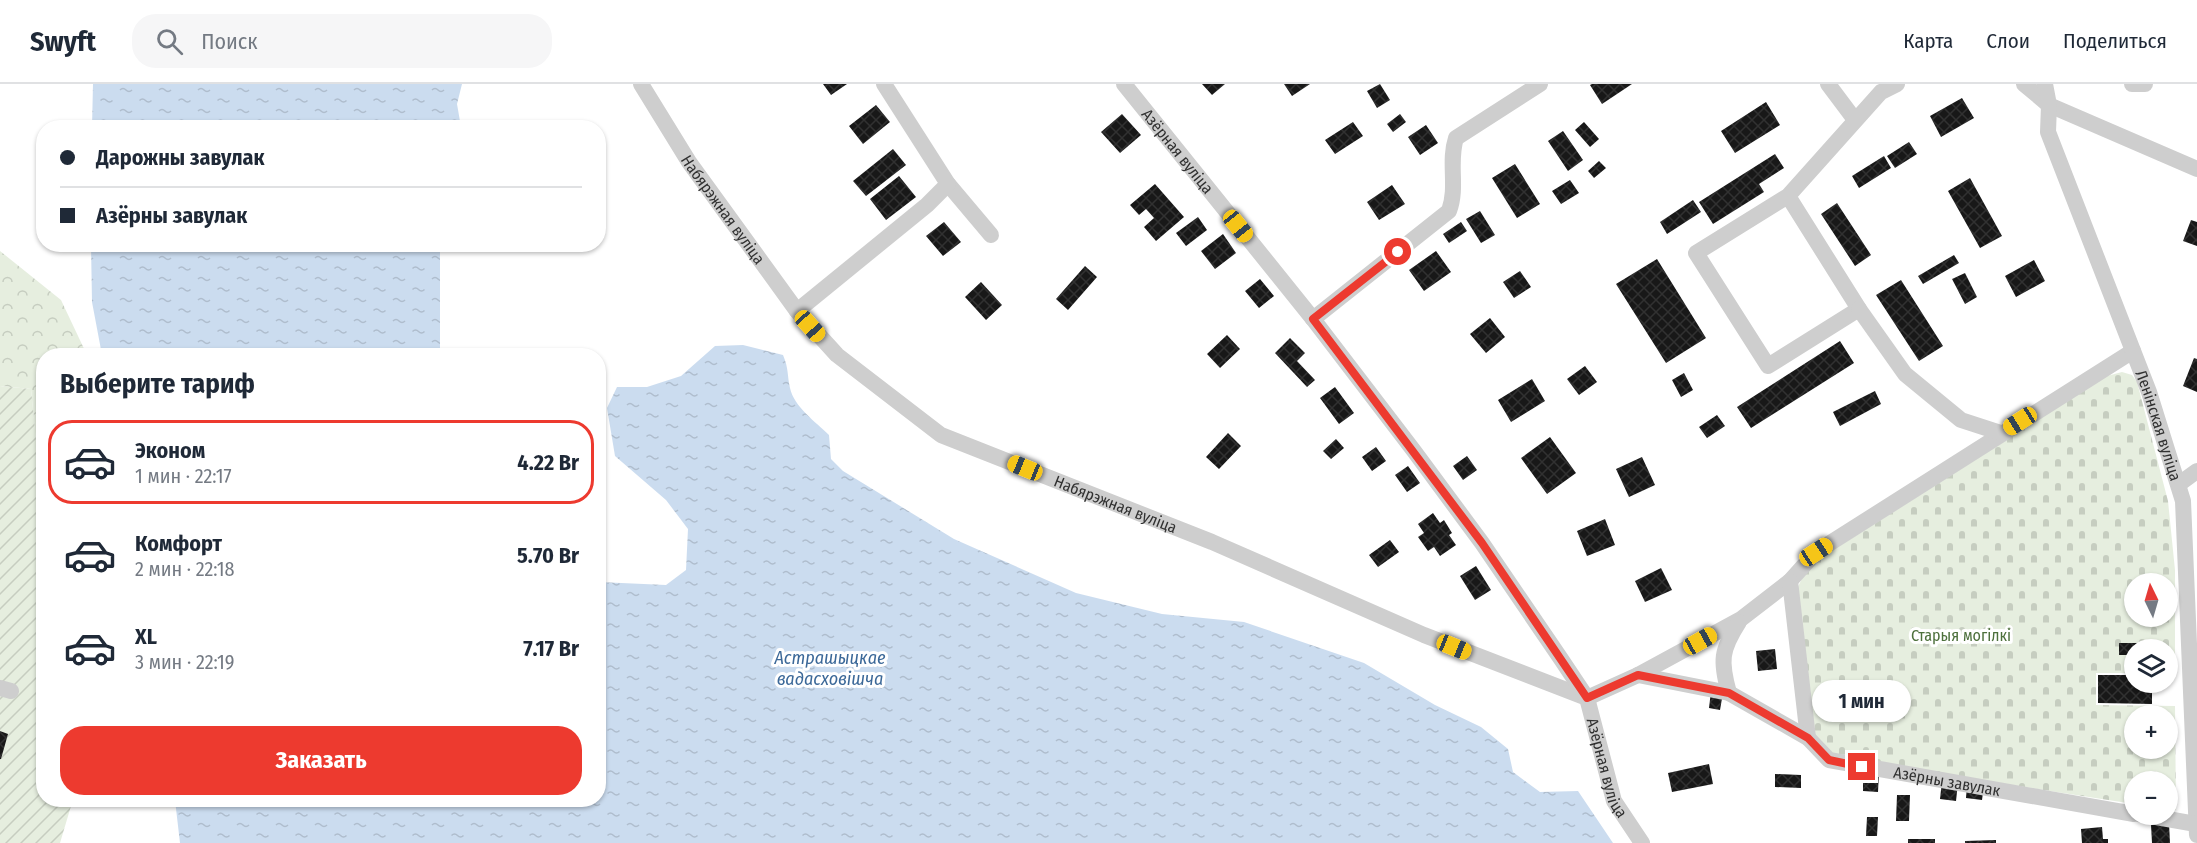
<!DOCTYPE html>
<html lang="ru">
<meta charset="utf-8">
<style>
body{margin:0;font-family:"Fira Sans Condensed",sans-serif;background:#f6f6f7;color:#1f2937;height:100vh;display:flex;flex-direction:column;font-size:22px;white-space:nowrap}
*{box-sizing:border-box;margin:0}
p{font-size:20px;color:#747a83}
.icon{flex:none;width:33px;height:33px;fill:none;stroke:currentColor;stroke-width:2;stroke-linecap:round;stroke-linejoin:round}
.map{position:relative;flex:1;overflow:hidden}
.sheet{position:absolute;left:36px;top:264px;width:570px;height:459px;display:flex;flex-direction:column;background:#fff;border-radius:24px;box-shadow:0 2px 4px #0004}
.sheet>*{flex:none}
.guide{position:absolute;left:36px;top:36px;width:570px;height:132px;border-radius:24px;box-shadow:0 2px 4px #0004;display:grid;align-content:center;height:132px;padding:0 24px;background:#fff}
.needle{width:39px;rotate:355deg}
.fabs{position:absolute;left:2124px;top:489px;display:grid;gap:12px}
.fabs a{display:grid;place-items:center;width:54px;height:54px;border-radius:50%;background:#fff;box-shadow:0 2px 4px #0004;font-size:30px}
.end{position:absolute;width:27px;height:27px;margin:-14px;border:8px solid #ed3a2f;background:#fff;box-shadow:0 0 0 3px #fff}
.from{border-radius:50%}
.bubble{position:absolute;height:42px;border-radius:21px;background:#fff;box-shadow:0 2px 4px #0004;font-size:20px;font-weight:700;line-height:42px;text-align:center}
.car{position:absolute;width:18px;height:36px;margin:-18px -9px;border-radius:8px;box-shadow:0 0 4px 2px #0007;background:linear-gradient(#f5c518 24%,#345 0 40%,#f5c518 0 76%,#345 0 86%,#f5c518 0)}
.guide b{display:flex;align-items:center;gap:21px;height:57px;font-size:22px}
.guide b+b{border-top:2px solid #e0e1e3}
.guide i{width:15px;height:15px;background:#1f2937}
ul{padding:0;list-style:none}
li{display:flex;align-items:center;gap:18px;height:84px;margin:0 12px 9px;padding:0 12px;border:3px solid transparent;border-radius:24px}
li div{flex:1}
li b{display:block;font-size:22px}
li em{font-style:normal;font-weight:700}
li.on{border-color:#ed3a2f}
li>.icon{width:54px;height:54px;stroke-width:1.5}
h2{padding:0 24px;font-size:27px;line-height:72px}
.primary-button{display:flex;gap:12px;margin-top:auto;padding:12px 24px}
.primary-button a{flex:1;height:69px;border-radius:24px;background:#ed3a2f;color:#fff;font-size:24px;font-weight:700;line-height:69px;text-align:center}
header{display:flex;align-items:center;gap:36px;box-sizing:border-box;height:84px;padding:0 30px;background:#fff;border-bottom:2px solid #e0e1e3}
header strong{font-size:28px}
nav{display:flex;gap:33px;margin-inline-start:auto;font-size:21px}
.search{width:420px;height:54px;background:#f6f6f7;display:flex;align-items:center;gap:15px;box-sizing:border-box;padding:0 21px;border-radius:24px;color:#747a83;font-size:22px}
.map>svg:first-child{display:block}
.forest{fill:url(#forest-crowns)}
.cemetery{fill:url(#cemetery-stones);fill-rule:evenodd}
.garden{fill:url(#garden-furrows)}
.water{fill:url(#water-ripples)}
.building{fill:url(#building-cross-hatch)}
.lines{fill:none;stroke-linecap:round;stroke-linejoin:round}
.minor{stroke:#cecece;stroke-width:16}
.route{stroke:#ed3a2f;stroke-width:8}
.labels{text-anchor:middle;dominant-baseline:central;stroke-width:6;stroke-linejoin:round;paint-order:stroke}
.street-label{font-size:16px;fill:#313131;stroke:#fff}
.park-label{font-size:16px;fill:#4d703c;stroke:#fff}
.water-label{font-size:18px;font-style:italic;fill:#3b6898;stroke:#fff}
</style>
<header>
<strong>Swyft</strong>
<div class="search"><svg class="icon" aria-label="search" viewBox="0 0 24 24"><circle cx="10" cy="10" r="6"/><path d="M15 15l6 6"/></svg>Поиск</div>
<nav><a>Карта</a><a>Слои</a><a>Поделиться</a></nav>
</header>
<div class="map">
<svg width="2197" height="759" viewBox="0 0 2197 759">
<defs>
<pattern id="forest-crowns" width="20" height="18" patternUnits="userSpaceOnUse" patternTransform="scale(1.5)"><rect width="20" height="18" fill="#e6eedf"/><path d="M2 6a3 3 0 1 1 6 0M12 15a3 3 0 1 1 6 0" fill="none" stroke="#c6cdc0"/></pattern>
<pattern id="cemetery-stones" width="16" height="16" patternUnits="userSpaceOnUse" patternTransform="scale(1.5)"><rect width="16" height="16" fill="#e6eedf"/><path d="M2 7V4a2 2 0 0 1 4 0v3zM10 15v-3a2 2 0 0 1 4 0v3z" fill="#c6cdc0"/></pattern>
<pattern id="garden-furrows" width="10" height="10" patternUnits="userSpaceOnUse" patternTransform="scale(1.5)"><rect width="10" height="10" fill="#e6eedf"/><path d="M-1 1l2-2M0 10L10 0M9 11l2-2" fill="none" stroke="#c6cdc0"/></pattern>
<pattern id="water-ripples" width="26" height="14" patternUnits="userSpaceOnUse" patternTransform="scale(1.5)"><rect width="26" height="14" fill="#cbdcef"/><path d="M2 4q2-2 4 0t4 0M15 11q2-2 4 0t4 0" fill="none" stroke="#afbdcd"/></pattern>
<pattern id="building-cross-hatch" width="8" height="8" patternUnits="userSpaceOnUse" patternTransform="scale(1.5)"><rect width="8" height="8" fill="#181818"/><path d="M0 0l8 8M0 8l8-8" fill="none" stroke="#313131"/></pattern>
</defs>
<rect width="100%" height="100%" fill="#fff"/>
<path class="forest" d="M0,167L61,216L87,271L44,272V376L38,380L31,305L0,302Z"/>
<path class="cemetery" d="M2122,288L2132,291L2137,298L2168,417L2175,486V590H2168V566H2134V589H2096V621L2175,622L2176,726L2168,725V698H2134V720L1832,673L1819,662L1812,643L1796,507L1808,482L2107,292ZM2134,500H2168V532H2134ZM2134,632H2168V664H2134Z"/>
<path class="garden" d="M0,302L31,305L44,437V716H71V722L60,759H0Z"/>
<path class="water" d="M93,0H462L457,20L461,43H92Z
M91,161H440V271H102L92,218Z
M743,261L783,271C789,285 787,291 790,304C794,323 816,338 829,351L831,375L843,387L954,455L1076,509L1162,530L1244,538L1364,579L1435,621L1481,643L1508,665L1513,688L1540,708L1578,707L1613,759H180L175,716H598L599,498L666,501L686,486L688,445L666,416L615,372L607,324L617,303H647L681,292L715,262Z"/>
<path class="building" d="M823,0H847L831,11Z
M1202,0H1225L1212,11Z
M1284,0H1310L1292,12Z
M1380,0L1390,16L1377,24L1367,7Z
M1632,0L1602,20L1590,1L1592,0Z
M1962,14L1974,34L1941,53L1930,32Z
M1766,18L1780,41L1735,69L1721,47Z
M876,21L890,38L863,60L849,42Z
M1122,30L1141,51L1120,69L1101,48Z
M1400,30L1406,38L1393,48L1387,40Z
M1353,38L1363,52L1335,70L1325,56Z
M1584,38L1599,55L1590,63L1575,46Z
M1426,41L1438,59L1420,71L1408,53Z
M1563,47L1583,76L1568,87L1548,57Z
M1909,58L1917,70L1895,84L1887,72Z
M893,65L906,81L866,112L853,97Z
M1775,70L1784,84L1759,100L1764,108L1713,140L1699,118Z
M1884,72L1891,84L1859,104L1852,92Z
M1599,77L1606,84L1594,94L1588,87Z
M1515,80L1540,120L1517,134L1492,94Z
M899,92L916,113L886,136L870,115Z
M1970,94L2002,152L1980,164L1948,107Z
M1570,96L1579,109L1561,120L1552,107Z
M1155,100L1184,133L1156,157L1144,143L1154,134L1146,125L1139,131L1130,121Z
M1392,101L1405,120L1379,136L1367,118Z
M1693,116L1701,128L1667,150L1660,138Z
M1837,119L1871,171L1855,182L1821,130Z
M1480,127L1495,151L1481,159L1466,135Z
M1198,133L1207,146L1186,162L1176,149Z
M2191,136L2197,138V162L2183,157Z
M944,138L961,158L943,172L926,152Z
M1461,138L1467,147L1449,159L1443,150Z
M1223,150L1236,169L1215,185L1201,167Z
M1436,167L1451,188L1424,207L1409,186Z
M1954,171L1959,179L1923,200L1918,192Z
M1657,175L1706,254L1666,279L1616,200Z
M2034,176L2045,197L2016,213L2005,192Z
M1085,182L1097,193L1068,226L1056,215Z
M1520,187L1531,203L1514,214L1503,198Z
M1965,189L1977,213L1965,220L1952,195Z
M1260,195L1274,212L1259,224L1245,207Z
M1901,196L1943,262L1919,277L1876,211Z
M981,198L1002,221L986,236L965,213Z
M1490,234L1505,253L1486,269L1470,250Z
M1227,251L1240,265L1220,284L1207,270Z
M1290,254L1305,269L1297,277L1315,296L1307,303L1275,269Z
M1840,257L1854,279L1751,344L1737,323Z
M2194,274L2197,275V308L2183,302Z
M1585,282L1597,298L1579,311L1567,295Z
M1684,289L1693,306L1681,313L1672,296Z
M1532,295L1545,317L1511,338L1498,316Z
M1335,303L1354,329L1339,340L1320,314Z
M1875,307L1881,320L1840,342L1833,328Z
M1717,331L1725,342L1707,354L1699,343Z
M1228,349L1241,362L1219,385L1206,373Z
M1550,353L1576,389L1547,410L1521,374Z
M1336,355L1344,364L1331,375L1323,367Z
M1376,363L1386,377L1372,387L1362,373Z
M1467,372L1477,386L1463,396L1453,382Z
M1642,373L1655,401L1629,413L1616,385Z
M1408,382L1420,399L1407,408L1395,391Z
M1433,429L1440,439L1444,436L1452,449L1449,451L1456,461L1440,472L1434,463L1428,467L1418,453L1424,449L1418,440Z
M1605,435L1615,461L1587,472L1577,447Z
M1390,456L1399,468L1378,483L1369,471Z
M1476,482L1491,506L1475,516L1460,492Z
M1661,484L1672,506L1645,518L1635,497Z
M2119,559H2139V566H2134V571H2119Z
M1775,565L1777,585L1758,587L1756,567Z
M2098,591H2134V598H2152V620L2098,619Z
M1711,607L1723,609L1720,626L1709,624Z
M0,647L8,650L1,675H0Z
M1709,680L1713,700L1672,708L1668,689Z
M1863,688H1879L1878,708L1863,707Z
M1775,690L1801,691V704L1775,703Z
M1942,697L1958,699L1956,717L1940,715Z
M1967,699L1984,701L1982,716L1966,714Z
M1897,711H1910L1909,737H1896Z
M1867,733H1878L1877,752H1866Z
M2169,739L2170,759H2152L2151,741Z
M2102,743L2103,755H2108V759H2082L2081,745Z
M1908,755H1935V759H1908Z
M1996,756V759H1965V757Z"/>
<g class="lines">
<g class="minor">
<path id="s1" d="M641,0L689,78L797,227L837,271L941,351L1212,458L1424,551L1587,614L1638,591L1741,535L1790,497L1816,468L2133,267"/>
<path id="s2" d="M1124,0L1313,235L1414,367L1482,459L1561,575L1587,614L1614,717L1642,759"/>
<path d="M1828,0L1855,36"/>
<path d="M2024,0L2049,21L2197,85"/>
<path id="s3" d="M2045,0L2049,21L2048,48L2149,308L2183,417L2197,751"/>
<path d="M2132,0H2145"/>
<path d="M948,100L991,151"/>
<path d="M1788,112L1859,225L1768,282L1696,169L1788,112L1881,8L1897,0"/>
<path d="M1859,225L1905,290L1961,336L2001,349"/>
<path d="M797,227L927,121L948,100L884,0"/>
<path d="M1313,235L1449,127C1458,103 1448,78 1456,54L1540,0"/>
<path d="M2179,400L2197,387"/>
<path d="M1790,497L1808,654"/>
<path id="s4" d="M1638,591L1729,609L1808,654L1829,676L2134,730"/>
<path d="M0,604L11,607"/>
<path d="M1729,609C1720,577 1721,566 1739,538"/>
<path d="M2139,730L2196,740"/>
</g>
</g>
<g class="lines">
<path class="route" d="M1398,168L1313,235L1482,459L1587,614L1638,591L1729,609L1808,654L1829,676L1862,683"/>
</g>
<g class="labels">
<g class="street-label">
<text stroke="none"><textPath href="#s2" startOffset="86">Азёрная вуліца</textPath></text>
<text stroke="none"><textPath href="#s1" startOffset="150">Набярэжная вуліца</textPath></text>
<text stroke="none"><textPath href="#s3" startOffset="362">Ленінская вуліца</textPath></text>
<text stroke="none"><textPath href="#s1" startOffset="654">Набярэжная вуліца</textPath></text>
<text stroke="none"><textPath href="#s2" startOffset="842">Азёрная вуліца</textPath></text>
<text stroke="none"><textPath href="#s4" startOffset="334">Азёрны завулак</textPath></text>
</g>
<g class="park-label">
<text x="1961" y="551">Старыя могілкі</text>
</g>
<g class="water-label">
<text x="830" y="574">Астрашыцкае<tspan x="830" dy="21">вадасховішча</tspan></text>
</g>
</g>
</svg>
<div class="fabs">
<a><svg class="needle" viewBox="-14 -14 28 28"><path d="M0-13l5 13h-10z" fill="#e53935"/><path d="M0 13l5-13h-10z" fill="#747a83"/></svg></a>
<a><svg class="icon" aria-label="layers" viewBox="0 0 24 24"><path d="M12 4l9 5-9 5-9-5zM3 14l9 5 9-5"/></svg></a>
<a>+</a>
<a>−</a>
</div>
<i class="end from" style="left:1398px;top:168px"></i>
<i class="end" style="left:1862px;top:683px"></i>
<div class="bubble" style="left:1812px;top:596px;width:99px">1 мин</div>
<i class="car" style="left:1238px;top:142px;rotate:141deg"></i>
<i class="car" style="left:810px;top:242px;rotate:138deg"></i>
<i class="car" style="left:2020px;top:337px;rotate:238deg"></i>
<i class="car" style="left:1025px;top:384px;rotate:292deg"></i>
<i class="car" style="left:1816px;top:468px;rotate:57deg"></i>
<i class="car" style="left:1700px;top:557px;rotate:61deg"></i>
<i class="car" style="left:1454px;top:563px;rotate:112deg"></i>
<div class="guide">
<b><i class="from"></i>Дарожны завулак</b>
<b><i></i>Азёрны завулак</b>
</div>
<section class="sheet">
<h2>Выберите тариф</h2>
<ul>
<li class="on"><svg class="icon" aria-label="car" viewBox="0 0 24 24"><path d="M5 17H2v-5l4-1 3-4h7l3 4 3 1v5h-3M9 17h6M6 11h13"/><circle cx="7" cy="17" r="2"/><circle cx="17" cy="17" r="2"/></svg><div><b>Эконом</b><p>1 мин · 22:17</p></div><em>4.22 Br</em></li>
<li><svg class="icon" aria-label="car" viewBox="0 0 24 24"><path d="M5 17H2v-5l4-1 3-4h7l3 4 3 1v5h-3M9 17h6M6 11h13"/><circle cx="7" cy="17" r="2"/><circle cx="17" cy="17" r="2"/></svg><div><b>Комфорт</b><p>2 мин · 22:18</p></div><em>5.70 Br</em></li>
<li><svg class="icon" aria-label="car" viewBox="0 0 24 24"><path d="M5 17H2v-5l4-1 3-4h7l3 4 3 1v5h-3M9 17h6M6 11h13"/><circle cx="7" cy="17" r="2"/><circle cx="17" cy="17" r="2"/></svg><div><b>XL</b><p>3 мин · 22:19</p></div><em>7.17 Br</em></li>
</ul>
<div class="primary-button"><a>Заказать</a></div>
</section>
</div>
